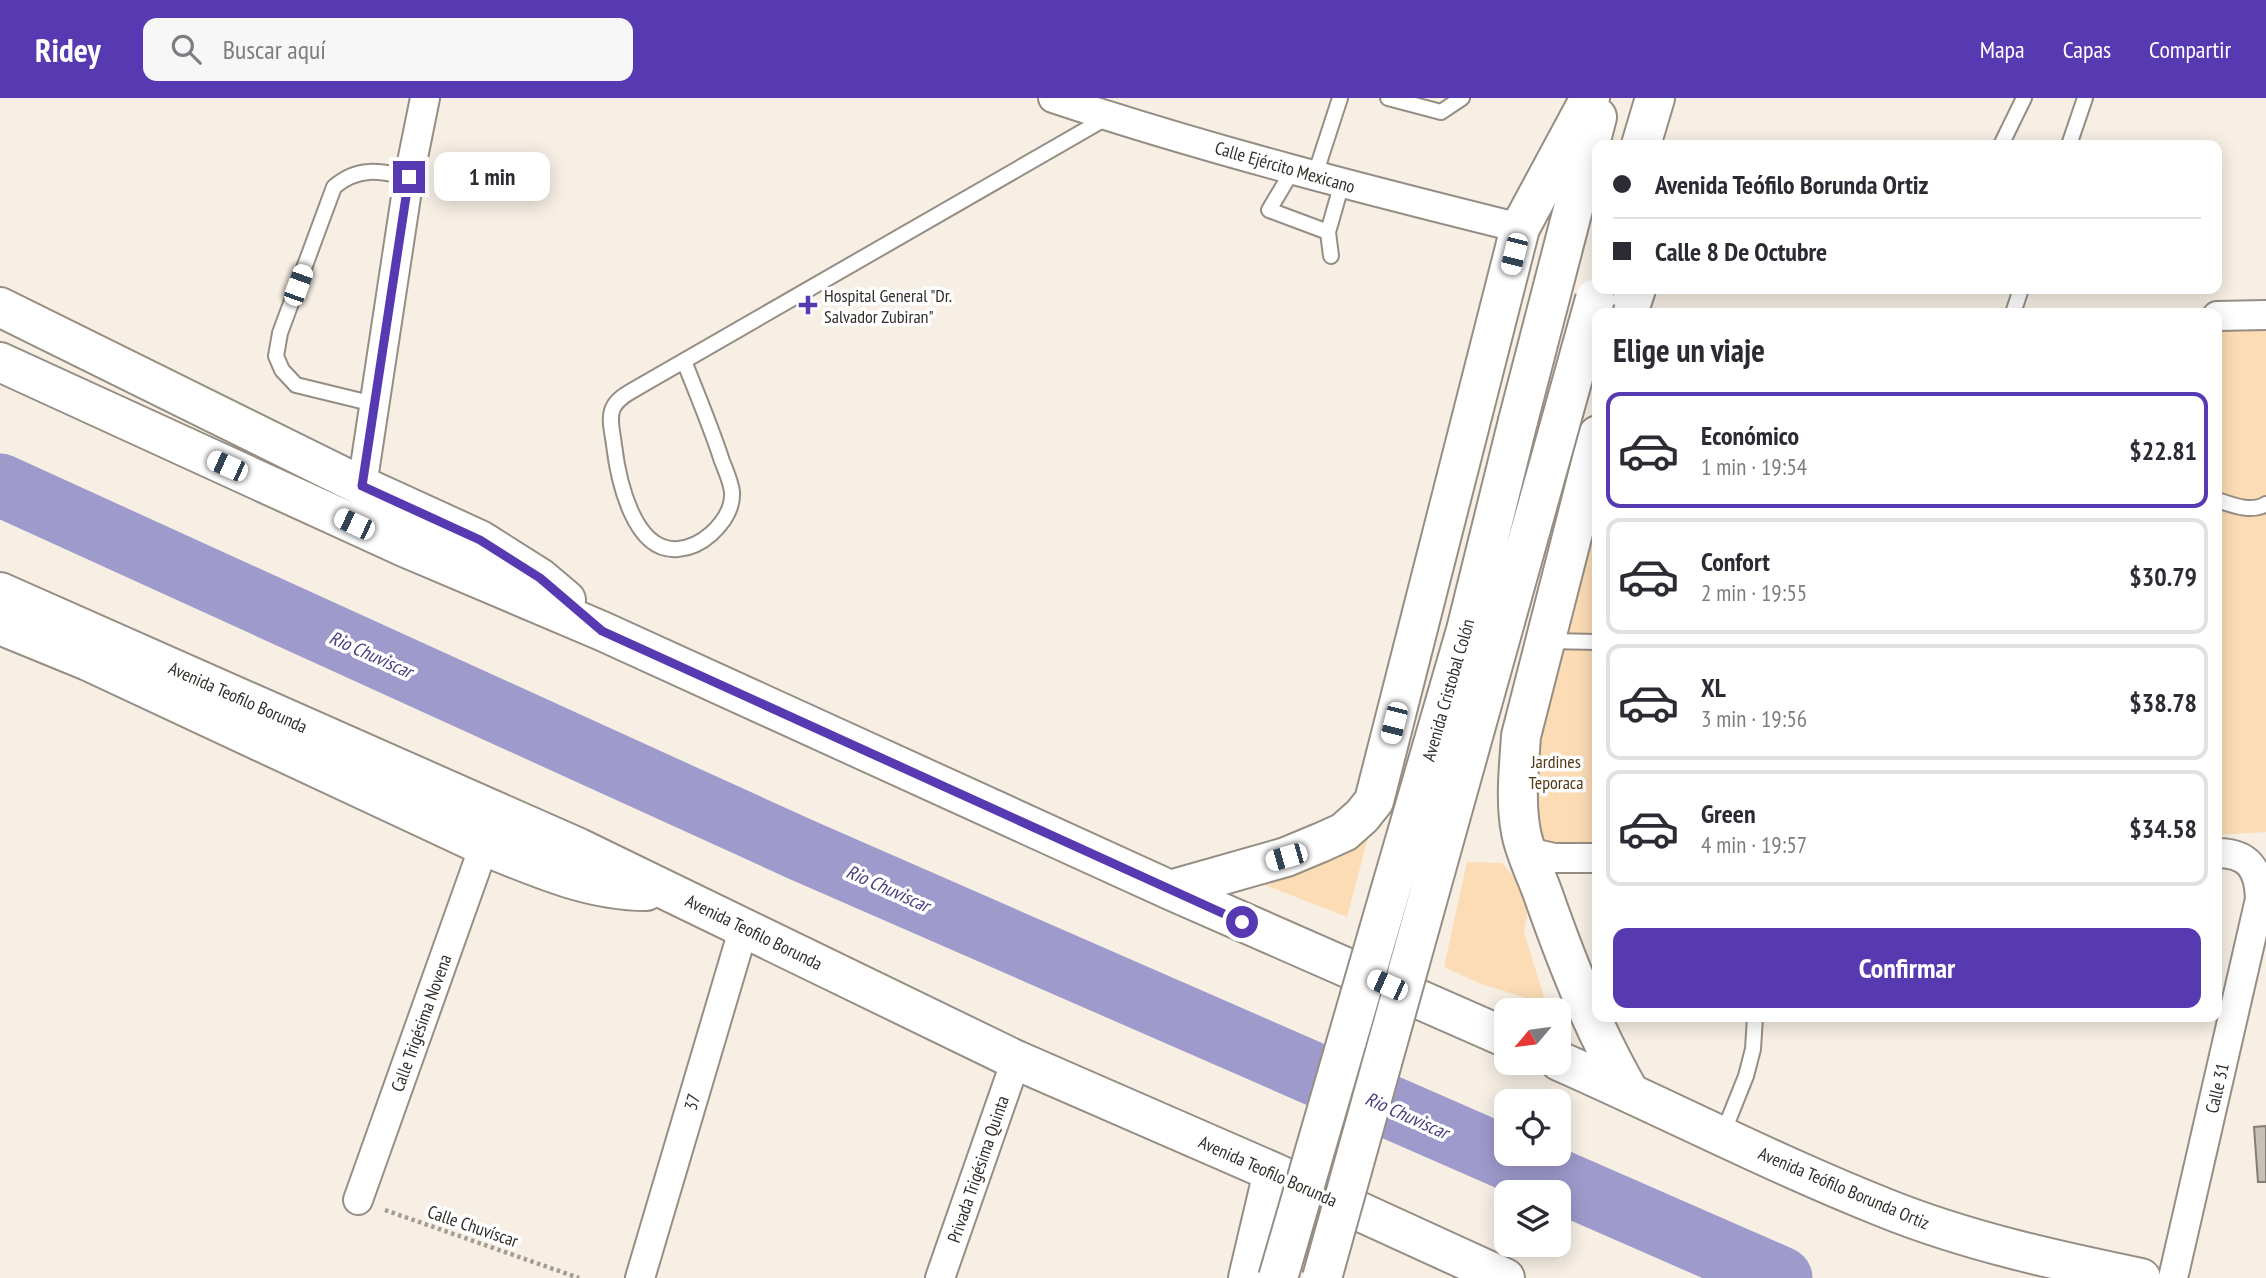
<!DOCTYPE html>
<html lang="es">
<meta charset="utf-8">
<style>
body{margin:0;font-family:"PT Sans Narrow",sans-serif;background:#f7f7f7;color:#2b2b33;height:100vh;display:flex;flex-direction:column;font-size:26px;white-space:nowrap}
*{box-sizing:border-box;margin:0}
p{font-size:23px;color:#7c7c81}
.icon{flex:none;width:38px;height:38px;fill:none;stroke:currentColor;stroke-width:2;stroke-linecap:round;stroke-linejoin:round}
.map{position:relative;flex:1;overflow:hidden}
.details{position:absolute;left:1592px;top:210px;width:630px;height:714px;display:flex;flex-direction:column;background:#fff;border-radius:14px;box-shadow:0 4px 18px #0003}
.details>*{flex:none}
.banner{position:absolute;left:1592px;top:42px;width:630px;height:154px;border-radius:14px;box-shadow:0 4px 18px #0003;display:grid;align-content:center;height:154px;padding:0 21px;background:#fff}
.needle{width:46px;rotate:241deg}
.controls{position:absolute;left:1494px;top:900px;display:grid;gap:14px}
.controls a{display:grid;place-items:center;width:77px;height:77px;border-radius:14px;background:#fff;box-shadow:0 4px 18px #0003;font-size:35px}
.end{position:absolute;width:32px;height:32px;margin:-16px;border:9px solid #573ab2;background:#fff;box-shadow:0 0 0 4px #fff}
.from{border-radius:50%}
.bubble{position:absolute;height:49px;border-radius:14px;background:#fff;box-shadow:0 4px 18px #0003;font-size:23px;font-weight:800;line-height:49px;text-align:center}
.car{position:absolute;width:21px;height:42px;margin:-21px -10px;border-radius:9px;box-shadow:0 0 5px 2px #0007;background:linear-gradient(#fff 24%,#345 0 40%,#fff 0 76%,#345 0 86%,#fff 0)}
.banner b{display:flex;align-items:center;gap:24px;height:66px;font-size:26px}
.banner b+b{border-top:2px solid #e1e1e2}
.banner i{width:18px;height:18px;background:#2b2b33}
ul{padding:0;list-style:none}
li{display:flex;align-items:center;gap:21px;height:116px;margin:0 14px 10px;padding:0 7px;border:4px solid #e1e1e2;border-radius:14px}
li div{flex:1}
li b{display:block;font-size:26px}
li em{font-style:normal;font-weight:800}
li.active{border-color:#573ab2}
li>.icon{width:63px;height:63px;stroke-width:1.5}
h2{padding:0 21px;font-size:32px;line-height:84px}
.cta{display:flex;gap:14px;margin-top:auto;padding:14px 21px}
.cta a{flex:1;height:80px;border-radius:14px;background:#573ab2;color:#fff;font-size:28px;font-weight:800;line-height:80px;text-align:center}
header{display:flex;align-items:center;gap:42px;box-sizing:border-box;height:98px;padding:0 35px;background:#573ab2;color:#fff}
header strong{font-size:33px}
nav{display:flex;gap:38px;margin-inline-start:auto;font-size:24px}
.search{width:490px;height:63px;background:#f7f7f7;display:flex;align-items:center;gap:18px;box-sizing:border-box;padding:0 24px;border-radius:14px;color:#7c7c81;font-size:26px}
.map>svg:first-child{display:block}
.green{fill:#fbdcb4}
.lines{fill:none;stroke-linecap:round;stroke-linejoin:round}
.river{stroke:#9e9acc;stroke-width:63}
.building{fill:#c8c0b6;stroke:#847d73;stroke-width:2}
.service-casing{stroke:#968e84;stroke-width:18}
.minor-casing{stroke:#968e84;stroke-width:32}
.primary-casing{stroke:#968e84;stroke-width:42}
.path{stroke:#a29c94;stroke-width:4.5;stroke-dasharray:3.5 3.5;stroke-linecap:butt}
.service{stroke:#fff;stroke-width:14}
.minor{stroke:#fff;stroke-width:28}
.primary{stroke:#fff;stroke-width:38}
.primary-bridge-casing{stroke:#968e84;stroke-width:42;stroke-linecap:butt}
.primary-bridge{stroke:#fff;stroke-width:38}
.route{stroke:#573ab2;stroke-width:9}
.poi-dot{fill:#573ab2;stroke:#fff;stroke-width:2.5}
.labels{text-anchor:middle;dominant-baseline:central;stroke-width:7;stroke-linejoin:round;paint-order:stroke}
.street-label{font-size:18px;fill:#322e2a;stroke:#fff}
.poi-label{font-size:18px;fill:#322e2a;stroke:#fff;text-anchor:start}
.park-label{font-size:18px;fill:#513814;stroke:#fff}
.water-label{font-size:19px;font-style:italic;fill:#49407f;stroke:#fff}
</style>
<header>
<strong>Ridey</strong>
<div class="search"><svg class="icon" aria-label="search" viewBox="0 0 24 24"><circle cx="10" cy="10" r="6"/><path d="M15 15l6 6"/></svg>Buscar aquí</div>
<nav><a>Mapa</a><a>Capas</a><a>Compartir</a></nav>
</header>
<div class="map">
<svg width="2266" height="1180" viewBox="0 0 2266 1180">
<rect width="100%" height="100%" fill="#f7efe4"/>
<path class="green" d="M2266,222V734L2217,737V223Z
M1598,356V758L1517,739Z
M1370,732L1347,819L1214,767Z
M1467,764L1502,765L1522,788L1529,804L1524,834L1546,906L1481,886L1444,869Z"/>
<g class="lines">
<path class="river" d="M0,387L802,752L1781,1180"/>
</g>
<path class="building" d="M2266,1028V1084H2258L2254,1029Z"/>
<g class="lines">
<defs>
<path id="service" d="M1388,0L1441,14L1462,0
M2001,47L2024,0
M2069,47L2085,0
M1294,70L1269,112L1328,134
M1315,77L1340,0
M1331,158L1328,134L1342,85
M2013,215L2021,191
M684,263C697,296 711,329 722,363C726,373 731,384 732,394C733,410 723,425 711,436C702,444 691,450 678,451C633,455 618,380 614,347C613,336 608,321 613,310C618,299 632,293 642,287L1108,19
M374,306L296,287L282,272L276,258L280,235L334,89C358,68 380,73 409,79
M2217,402C2232,407 2252,415 2266,406
M1548,543L1598,544
M1722,1038L1746,978L1753,951L1755,919"/>
<path id="minor" d="M1053,0C1206,51 1363,91 1520,130
M2217,218L2266,217
M362,388L409,79L425,0
M1528,754L1554,760H1598
M358,1102L484,748
M640,1180L744,829
M940,1180L1016,962
M2173,1180L2260,801C2259,771 2249,755 2217,755"/>
<path id="primary" d="M1641,47L1655,0
M0,209L362,388L480,442L540,480L566,502
M1628,215L1636,191
M0,264L404,449L602,533L1170,792L1507,940
M1518,323L1597,19
M1598,337L1521,638C1519,669 1515,703 1521,734C1525,756 1537,778 1544,799C1568,867 1594,933 1630,995
M0,494L579,750L1016,962L1273,1074L1505,1180
M0,527L88,563L484,748C536,769 589,793 646,793
M1170,792L1286,759L1322,744L1344,734L1362,718L1374,703L1520,130L1590,0
M1559,963C1668,1011 1774,1066 1885,1110C1967,1143 2054,1162 2141,1180
M1248,1180L1273,1074"/>
</defs>
<use href="#service" class="service-casing"/>
<use href="#minor" class="minor-casing"/>
<use href="#primary" class="primary-casing"/>
<path class="path" d="M385,1112L579,1180"/>
<use href="#service" class="service"/>
<use href="#minor" class="minor"/>
<use href="#primary" class="primary"/>
<defs>
<path id="primary-bridge" d="M1278,1180L1466,532L1518,323
M1322,1180L1595,201"/>
</defs>
<use href="#primary-bridge" class="primary-bridge-casing"/>
<use href="#primary-bridge" class="primary-bridge"/>
</g>
<g class="lines">
<path class="route" d="M409,79L362,388L480,442L540,480L602,533L1242,824"/>
</g>
<path class="poi-dot" d="M804.5 196.5h7v7h7v7h-7v7h-7v-7h-7v-7h7z"/>
<g class="labels">
<g class="street-label">
<text transform="translate(1285 69) rotate(16)">Calle Ejército Mexicano</text>
<text transform="translate(1448 592) rotate(-74)">Avenida Cristobal Colón</text>
<text transform="translate(238 599) rotate(24)">Avenida Teofilo Borunda</text>
<text transform="translate(754 834) rotate(26)">Avenida Teofilo Borunda</text>
<text transform="translate(421 925) rotate(-70)">Calle Trigésima Novena</text>
<text transform="translate(2217 990) rotate(-77)">Calle 31</text>
<text transform="translate(692 1004) rotate(-74)">37</text>
<text transform="translate(978 1071) rotate(-71)">Privada Trigésima Quinta</text>
<text transform="translate(1268 1073) rotate(24)">Avenida Teofilo Borunda</text>
<text transform="translate(1844 1090) rotate(23)">Avenida Teófilo Borunda Ortiz</text>
<text transform="translate(473 1128) rotate(19)">Calle Chuvíscar</text>
</g>
<g class="poi-label">
<text x="824" y="197">Hospital General "Dr.<tspan x="824" dy="21">Salvador Zubiran"</tspan></text>
</g>
<g class="park-label">
<text x="1556" y="663">Jardines<tspan x="1556" dy="21">Teporaca</tspan></text>
</g>
<g class="water-label">
<text transform="translate(371 556) rotate(24)">Rio Chuviscar</text>
<text transform="translate(888 790) rotate(24)">Rio Chuviscar</text>
<text transform="translate(1407 1017) rotate(24)">Rio Chuviscar</text>
</g>
</g>
</svg>
<div class="controls">
<a><svg class="needle" viewBox="-14 -14 28 28"><path d="M0-13l5 13h-10z" fill="#e53935"/><path d="M0 13l5-13h-10z" fill="#7c7c81"/></svg></a>
<a><svg class="icon" aria-label="locate" viewBox="0 0 24 24"><circle cx="12" cy="12" r="6"/><path d="M12 2v4M12 18v4M2 12h4M18 12h4"/></svg></a>
<a><svg class="icon" aria-label="layers" viewBox="0 0 24 24"><path d="M12 4l9 5-9 5-9-5zM3 14l9 5 9-5"/></svg></a>
</div>
<i class="end from" style="left:1242px;top:824px"></i>
<i class="end" style="left:409px;top:79px"></i>
<div class="bubble" style="left:434px;top:54px;width:116px">1 min</div>
<i class="car" style="left:1514px;top:156px;rotate:194deg"></i>
<i class="car" style="left:298px;top:187px;rotate:20deg"></i>
<i class="car" style="left:227px;top:368px;rotate:294deg"></i>
<i class="car" style="left:354px;top:426px;rotate:295deg"></i>
<i class="car" style="left:1394px;top:625px;rotate:194deg"></i>
<i class="car" style="left:1286px;top:759px;rotate:254deg"></i>
<i class="car" style="left:1387px;top:887px;rotate:294deg"></i>
<div class="banner">
<b><i class="from"></i>Avenida Teófilo Borunda Ortiz</b>
<b><i></i>Calle 8 De Octubre</b>
</div>
<section class="details">
<h2>Elige un viaje</h2>
<ul>
<li class="active"><svg class="icon" aria-label="car" viewBox="0 0 24 24"><path d="M5 17H2v-5l4-1 3-4h7l3 4 3 1v5h-3M9 17h6M6 11h13"/><circle cx="7" cy="17" r="2"/><circle cx="17" cy="17" r="2"/></svg><div><b>Económico</b><p>1 min · 19:54</p></div><em>$22.81</em></li>
<li><svg class="icon" aria-label="car" viewBox="0 0 24 24"><path d="M5 17H2v-5l4-1 3-4h7l3 4 3 1v5h-3M9 17h6M6 11h13"/><circle cx="7" cy="17" r="2"/><circle cx="17" cy="17" r="2"/></svg><div><b>Confort</b><p>2 min · 19:55</p></div><em>$30.79</em></li>
<li><svg class="icon" aria-label="car" viewBox="0 0 24 24"><path d="M5 17H2v-5l4-1 3-4h7l3 4 3 1v5h-3M9 17h6M6 11h13"/><circle cx="7" cy="17" r="2"/><circle cx="17" cy="17" r="2"/></svg><div><b>XL</b><p>3 min · 19:56</p></div><em>$38.78</em></li>
<li><svg class="icon" aria-label="car" viewBox="0 0 24 24"><path d="M5 17H2v-5l4-1 3-4h7l3 4 3 1v5h-3M9 17h6M6 11h13"/><circle cx="7" cy="17" r="2"/><circle cx="17" cy="17" r="2"/></svg><div><b>Green</b><p>4 min · 19:57</p></div><em>$34.58</em></li>
</ul>
<div class="cta"><a>Confirmar</a></div>
</section>
</div>
